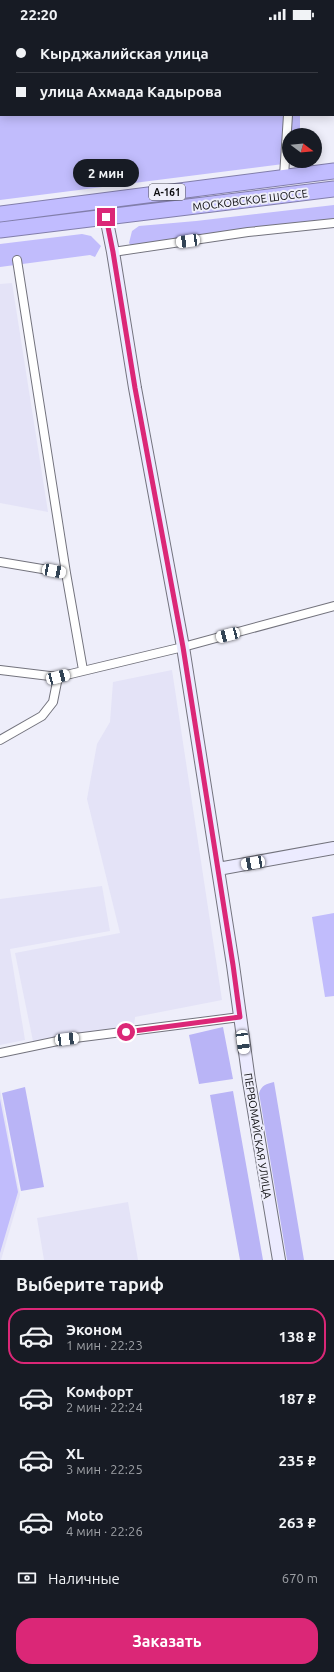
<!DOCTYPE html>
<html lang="ru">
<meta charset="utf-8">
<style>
body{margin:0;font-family:Ubuntu,sans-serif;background:#242831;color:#f1f3f6;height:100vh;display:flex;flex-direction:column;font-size:15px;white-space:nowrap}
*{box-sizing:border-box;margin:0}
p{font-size:13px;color:#9ea1a6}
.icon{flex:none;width:22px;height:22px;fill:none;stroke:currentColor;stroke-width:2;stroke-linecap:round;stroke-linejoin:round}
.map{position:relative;height:1232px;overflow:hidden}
.details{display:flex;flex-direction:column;background:#171b24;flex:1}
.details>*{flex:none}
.top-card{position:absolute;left:0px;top:0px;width:334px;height:88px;box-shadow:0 2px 10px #0003;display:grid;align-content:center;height:88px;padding:0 16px;background:#171b24}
.needle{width:26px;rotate:106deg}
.buttons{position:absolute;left:282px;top:100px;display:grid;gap:8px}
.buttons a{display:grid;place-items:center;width:40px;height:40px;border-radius:50%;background:#171b24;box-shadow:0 2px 10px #0003;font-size:20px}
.end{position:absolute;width:18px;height:18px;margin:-9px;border:5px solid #db2777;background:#fff;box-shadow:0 0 0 2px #fff}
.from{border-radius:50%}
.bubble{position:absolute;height:28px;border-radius:14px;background:#171b24;box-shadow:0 2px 10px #0003;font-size:13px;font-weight:700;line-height:28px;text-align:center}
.car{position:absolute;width:12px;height:24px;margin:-12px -6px;border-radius:5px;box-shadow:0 0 3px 1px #0007;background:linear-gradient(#fff 24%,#345 0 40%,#fff 0 76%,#345 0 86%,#fff 0)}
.top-card b{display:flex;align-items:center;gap:14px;height:38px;font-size:15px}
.top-card b+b{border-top:1px solid #363941}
.top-card i{width:10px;height:10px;background:#f1f3f6}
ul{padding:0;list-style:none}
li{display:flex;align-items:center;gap:12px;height:56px;margin:0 8px 6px;padding:0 8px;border:2px solid transparent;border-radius:16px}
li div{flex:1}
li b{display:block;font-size:15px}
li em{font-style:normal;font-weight:700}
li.current{border-color:#db2777}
li>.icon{width:36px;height:36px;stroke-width:1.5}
h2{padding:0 16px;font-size:18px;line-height:48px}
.pay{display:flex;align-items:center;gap:10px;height:44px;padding:0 16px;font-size:15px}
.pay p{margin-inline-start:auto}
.primary-button{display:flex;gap:8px;margin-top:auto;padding:8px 16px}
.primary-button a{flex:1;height:46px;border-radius:16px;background:#db2777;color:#fff;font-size:16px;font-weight:700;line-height:46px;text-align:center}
.status{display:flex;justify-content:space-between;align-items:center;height:28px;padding:0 20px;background:#171b24;direction:ltr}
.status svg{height:11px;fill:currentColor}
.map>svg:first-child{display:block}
.built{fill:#e4e3f7}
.green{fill:#c1bcfc}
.forest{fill:#b9b4f6}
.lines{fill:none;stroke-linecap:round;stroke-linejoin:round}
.street-casing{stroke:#73737d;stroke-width:10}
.secondary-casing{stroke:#73737d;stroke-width:14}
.highway-casing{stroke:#827eab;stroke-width:17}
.street{stroke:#fff;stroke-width:8}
.secondary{stroke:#ecebff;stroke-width:12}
.highway{stroke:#c1bcff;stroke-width:15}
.route{stroke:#db2777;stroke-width:5}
.labels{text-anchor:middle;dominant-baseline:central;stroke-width:4;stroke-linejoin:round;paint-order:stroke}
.shield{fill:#eeeefa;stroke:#505056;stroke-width:1}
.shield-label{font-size:10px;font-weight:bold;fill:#0c0c0f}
.street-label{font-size:11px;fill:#0c0c0f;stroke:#eeeefa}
</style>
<div class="status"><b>22:20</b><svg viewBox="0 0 49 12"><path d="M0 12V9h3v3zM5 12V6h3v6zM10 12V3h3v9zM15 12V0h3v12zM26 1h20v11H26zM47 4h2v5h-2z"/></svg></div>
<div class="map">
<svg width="334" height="1232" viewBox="0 0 334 1232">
<rect width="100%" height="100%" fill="#eeeefa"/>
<path class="built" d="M12,255L48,484L0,475V256Z
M172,642L222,972L135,989L134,998L34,1018L15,925L120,905L87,771L97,716L110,694L113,654Z
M102,858L110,903L10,921L25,1012L0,1017V871Z
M0,1062L20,1167L1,1232H0Z
M128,1174L138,1232H44L37,1190Z"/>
<path class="green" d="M0,0H301L1,1V87H300V107H289V133H299V134L0,172Z
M334,177V196L132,219L129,215L132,203L139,198L196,193Z
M82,206L91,208L101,218L95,229L90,227L0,239V216Z
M334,885V968L325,969L312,889Z
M0,1071L18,1164L0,1225Z"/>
<path class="forest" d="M223,999L233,1051L199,1056L189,1007Z
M274,1054L304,1232H287L259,1065C262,1057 266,1056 274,1054Z
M25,1059L44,1159L21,1163L2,1065Z
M233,1063L263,1232H240L210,1067Z"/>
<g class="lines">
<defs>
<path id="street" d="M293,1V0
M0,70H1
M284,148L288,87
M113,224L248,204L334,195
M17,232L66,545L83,642
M0,534L66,545
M0,642L58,649L183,619L334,578
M0,712L42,688L53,674L58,649
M0,1025L67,1011L240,989"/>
<path id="secondary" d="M106,189L113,224L135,360L183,619L233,937L249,1053L279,1232
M218,841L334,820"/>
<path id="highway" d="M0,186L334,143
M0,202L334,161"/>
</defs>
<use href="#street" class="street-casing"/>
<use href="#secondary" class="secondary-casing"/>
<use href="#highway" class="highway-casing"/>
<use href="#street" class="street"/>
<use href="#secondary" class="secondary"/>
<use href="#highway" class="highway"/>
</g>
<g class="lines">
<path class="route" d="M106,189L113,224L135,360L183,619L233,937L240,989L126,1004"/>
</g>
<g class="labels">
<rect class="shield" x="149" y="156" width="36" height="16" rx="3"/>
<g class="shield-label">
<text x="167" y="164">А-161</text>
</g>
<g class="street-label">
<text transform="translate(250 172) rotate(-7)">МОСКОВСКОЕ ШОССЕ</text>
<text transform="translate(258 1108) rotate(81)">ПЕРВОМАЙСКАЯ УЛИЦА</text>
</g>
</g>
</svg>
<div class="buttons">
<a><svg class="needle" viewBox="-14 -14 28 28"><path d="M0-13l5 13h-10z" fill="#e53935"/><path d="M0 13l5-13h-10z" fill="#9ea1a6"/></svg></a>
</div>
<i class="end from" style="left:126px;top:1004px"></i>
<i class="end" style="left:106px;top:189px"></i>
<div class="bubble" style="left:73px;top:131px;width:66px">2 мин</div>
<i class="car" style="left:188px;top:213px;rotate:262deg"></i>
<i class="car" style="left:54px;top:543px;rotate:101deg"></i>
<i class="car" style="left:228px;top:607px;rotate:255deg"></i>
<i class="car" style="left:58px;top:649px;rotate:75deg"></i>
<i class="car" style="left:253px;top:835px;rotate:260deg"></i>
<i class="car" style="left:67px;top:1011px;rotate:83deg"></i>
<i class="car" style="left:243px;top:1014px;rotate:172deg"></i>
<div class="top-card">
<b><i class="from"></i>Кырджалийская улица</b>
<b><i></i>улица Ахмада Кадырова</b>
</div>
</div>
<section class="details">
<h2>Выберите тариф</h2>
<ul>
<li class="current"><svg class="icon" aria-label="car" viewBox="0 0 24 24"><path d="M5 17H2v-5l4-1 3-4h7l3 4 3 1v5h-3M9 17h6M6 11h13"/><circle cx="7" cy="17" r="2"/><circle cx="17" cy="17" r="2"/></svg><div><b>Эконом</b><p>1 мин · 22:23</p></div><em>138 ₽</em></li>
<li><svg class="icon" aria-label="car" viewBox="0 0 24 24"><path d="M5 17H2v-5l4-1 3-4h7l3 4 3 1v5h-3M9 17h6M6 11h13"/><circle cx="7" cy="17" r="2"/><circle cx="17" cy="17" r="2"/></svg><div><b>Комфорт</b><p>2 мин · 22:24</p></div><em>187 ₽</em></li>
<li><svg class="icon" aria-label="car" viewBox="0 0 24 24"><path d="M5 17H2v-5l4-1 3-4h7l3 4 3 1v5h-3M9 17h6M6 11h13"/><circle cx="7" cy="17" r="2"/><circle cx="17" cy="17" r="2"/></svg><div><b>XL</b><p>3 мин · 22:25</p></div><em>235 ₽</em></li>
<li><svg class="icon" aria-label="car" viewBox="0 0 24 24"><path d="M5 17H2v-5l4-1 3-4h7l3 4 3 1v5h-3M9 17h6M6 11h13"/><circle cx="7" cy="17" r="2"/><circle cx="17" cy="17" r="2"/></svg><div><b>Moto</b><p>4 мин · 22:26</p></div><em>263 ₽</em></li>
</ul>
<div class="pay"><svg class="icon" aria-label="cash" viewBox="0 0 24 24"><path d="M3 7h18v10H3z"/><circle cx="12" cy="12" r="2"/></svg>Наличные<p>670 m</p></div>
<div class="primary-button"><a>Заказать</a></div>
</section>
